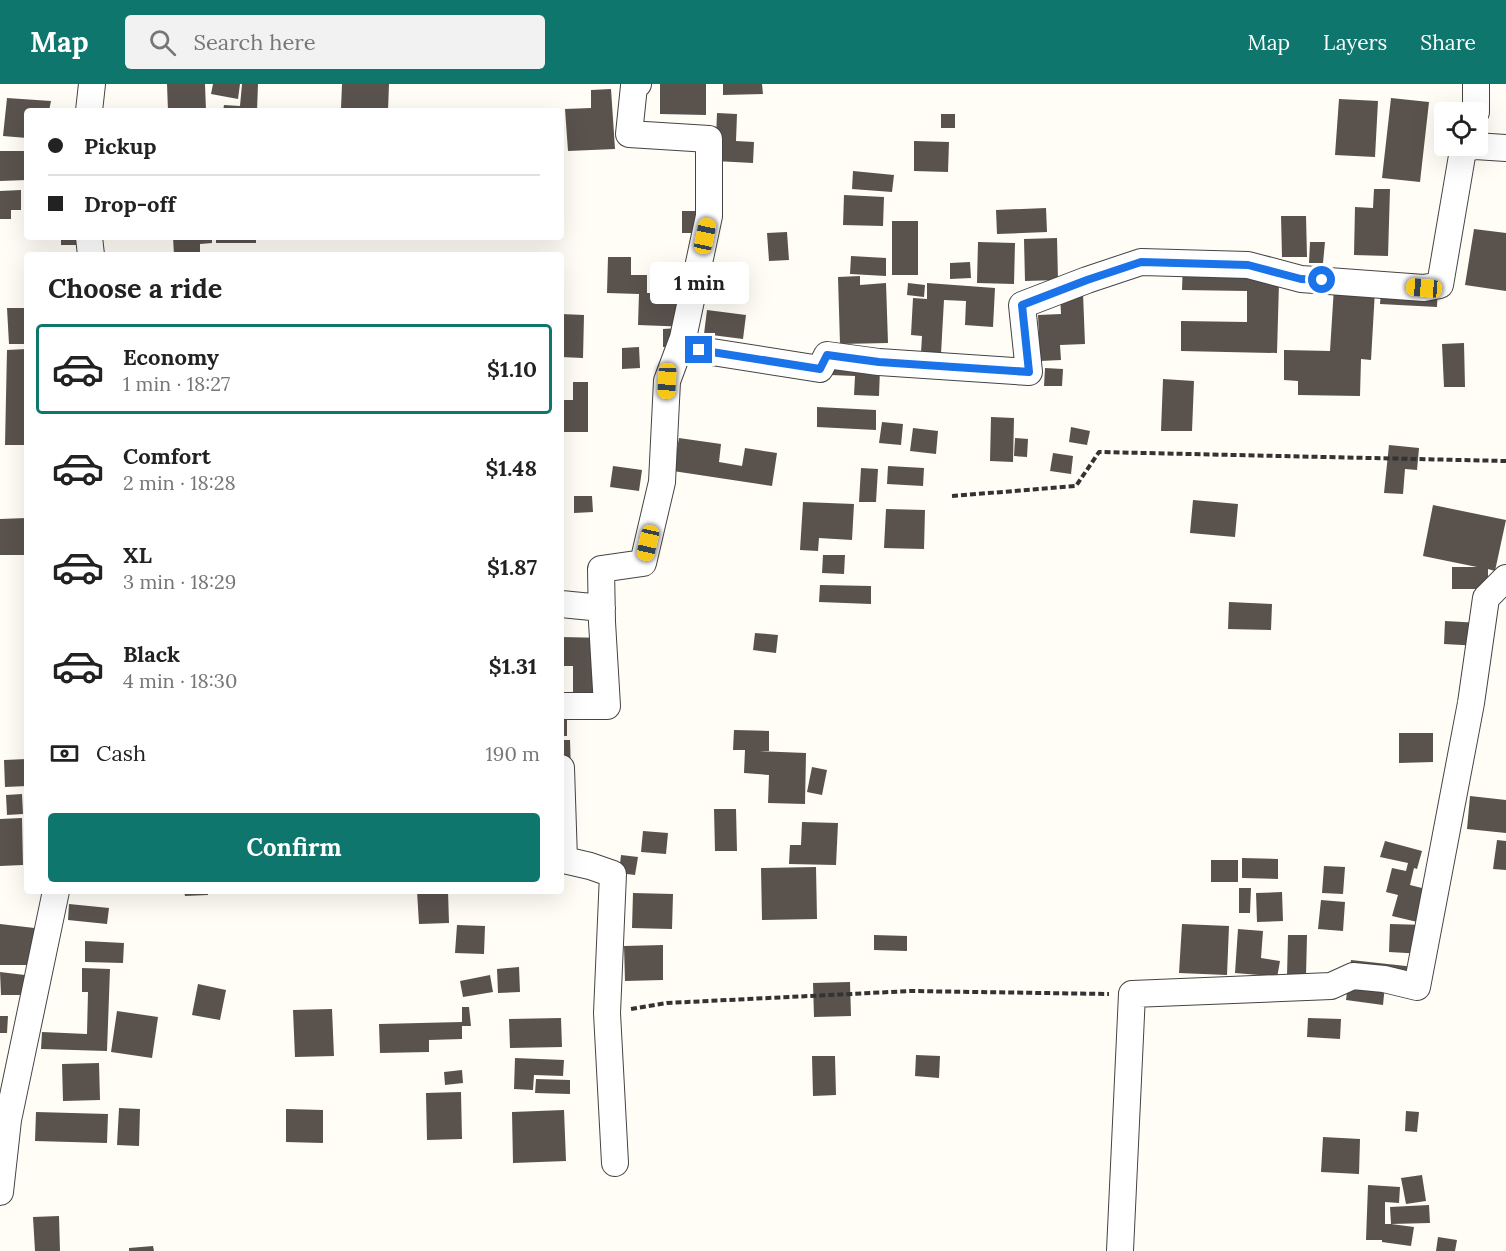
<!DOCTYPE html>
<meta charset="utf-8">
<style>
body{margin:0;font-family:Lora,serif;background:#f2f2f2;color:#222;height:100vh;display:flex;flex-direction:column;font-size:22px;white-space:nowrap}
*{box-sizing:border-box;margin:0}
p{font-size:20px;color:#767676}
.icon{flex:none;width:33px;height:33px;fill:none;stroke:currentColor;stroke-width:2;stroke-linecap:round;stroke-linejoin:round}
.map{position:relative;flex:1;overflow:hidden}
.drawer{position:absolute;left:24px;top:168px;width:540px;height:642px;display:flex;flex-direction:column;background:#fff;border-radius:6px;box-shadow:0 6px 24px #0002}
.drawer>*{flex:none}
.hud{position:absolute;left:24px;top:24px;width:540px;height:132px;border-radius:6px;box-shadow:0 6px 24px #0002;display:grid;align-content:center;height:132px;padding:0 24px;background:#fff}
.controls{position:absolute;left:1434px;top:18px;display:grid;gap:12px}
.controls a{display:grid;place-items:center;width:54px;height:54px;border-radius:6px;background:#fff;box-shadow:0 6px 24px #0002;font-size:30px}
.end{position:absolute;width:27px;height:27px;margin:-14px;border:8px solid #1a73e8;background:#fff;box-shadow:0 0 0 3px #fff}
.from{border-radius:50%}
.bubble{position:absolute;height:42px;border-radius:6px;background:#fff;box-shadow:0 6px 24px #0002;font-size:20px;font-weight:700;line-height:42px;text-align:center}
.car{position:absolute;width:18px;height:36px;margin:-18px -9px;border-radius:8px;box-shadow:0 0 4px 2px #0007;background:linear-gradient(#f5c518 24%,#345 0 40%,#f5c518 0 76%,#345 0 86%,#f5c518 0)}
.hud b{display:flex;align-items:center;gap:21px;height:57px;font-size:22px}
.hud b+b{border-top:2px solid #e0e0e0}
.hud i{width:15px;height:15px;background:#222}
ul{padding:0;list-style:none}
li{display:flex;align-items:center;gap:18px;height:90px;margin:0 12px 9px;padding:0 12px;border:3px solid transparent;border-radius:6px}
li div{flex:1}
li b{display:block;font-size:22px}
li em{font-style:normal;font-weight:700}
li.active{border-color:#0f766e}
li>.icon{width:54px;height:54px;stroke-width:1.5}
h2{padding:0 24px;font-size:27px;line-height:72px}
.pay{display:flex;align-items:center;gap:15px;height:66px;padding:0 24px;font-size:22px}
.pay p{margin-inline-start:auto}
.action{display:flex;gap:12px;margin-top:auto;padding:12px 24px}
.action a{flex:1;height:69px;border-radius:6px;background:#0f766e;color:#fff;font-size:24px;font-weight:700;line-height:69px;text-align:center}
header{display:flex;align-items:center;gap:36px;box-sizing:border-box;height:84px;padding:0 30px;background:#0f766e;color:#fff}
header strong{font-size:28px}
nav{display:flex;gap:33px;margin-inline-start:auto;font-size:21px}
.search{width:420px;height:54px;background:#f2f2f2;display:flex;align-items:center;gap:15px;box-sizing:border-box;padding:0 21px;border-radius:6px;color:#767676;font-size:22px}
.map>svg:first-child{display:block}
.building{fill:#5a524d}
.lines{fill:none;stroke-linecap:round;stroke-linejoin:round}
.street-casing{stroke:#444;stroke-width:28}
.path{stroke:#333;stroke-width:4;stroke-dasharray:6 3;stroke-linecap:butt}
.street{stroke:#fff;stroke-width:26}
.route{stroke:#1a73e8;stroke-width:8}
</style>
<header>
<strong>Map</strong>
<div class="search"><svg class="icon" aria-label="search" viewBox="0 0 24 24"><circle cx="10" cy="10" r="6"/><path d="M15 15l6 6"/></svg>Search here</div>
<nav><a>Map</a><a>Layers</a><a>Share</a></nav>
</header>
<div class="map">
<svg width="1506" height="1167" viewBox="0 0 1506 1167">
<rect width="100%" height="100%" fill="#fffdf5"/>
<path class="building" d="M167,0H205L206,27H168Z
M213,0H240L238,15L211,10Z
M242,0H258L257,27H223L224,21L240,22Z
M342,0H389L388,27L341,25Z
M660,0H706V31L660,30Z
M723,0H762L763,10L723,11Z
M611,5L615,65L568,67L565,25L591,24V6Z
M7,14L51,17L49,27H27V54L3,52Z
M1391,14L1429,18L1420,98L1382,94Z
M1339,15L1378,17L1375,73L1335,71Z
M717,29L737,30L736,57L754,58L753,79L715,77Z
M941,30H955V44H941Z
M914,57L949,58L948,88L914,87Z
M0,67H27V96L0,97Z
M853,87L894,91L892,108L852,105Z
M1374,105H1390L1388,172L1354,171L1355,123L1373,124Z
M21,106V126H11V135H0V107Z
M844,111L884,113L883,142L843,141Z
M1046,124L1047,148L997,150L996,126Z
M682,127H705V149H682Z
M1281,132H1306L1307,173H1282Z
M892,137H918V191H892Z
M1474,145L1506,149V207L1465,201Z
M787,148L789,176L769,177L767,149Z
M61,153H84V161H61Z
M173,153H212V159L200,160V171H174Z
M216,153H256V159H216Z
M1057,154L1058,196L1025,197L1024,155Z
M978,158L1015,159L1014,200L977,199Z
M1310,158H1325L1323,179H1309Z
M851,172L886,174V192L850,190Z
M608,173H631V191H647V209L691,210L690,243L638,241L639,210L607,209Z
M1183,176L1262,177V199H1279L1277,269L1181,267V237L1247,238V207L1182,206Z
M970,178L971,194L950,195V179Z
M860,192V201L886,199L888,259L840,260L838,193Z
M1382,195L1438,196L1437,223L1380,220Z
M908,199L925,201L924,213L907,211Z
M927,199L995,204L993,243L965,241L966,217L944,216L941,270L921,269L922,252L911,251L913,214L927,215Z
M1334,203L1375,206L1371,276L1361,275L1360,312L1298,311V297L1284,296V266L1330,267Z
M1083,209L1085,260L1060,261L1061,276L1040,277L1038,231L1061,230L1060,210Z
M7,224H27V260H9Z
M707,226L746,231L743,255L704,250Z
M561,230L584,231L583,274L561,273Z
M679,244V263H663V245Z
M1464,259L1465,303H1444L1442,260Z
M639,263L640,284L622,285V264Z
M832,263L880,285L879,312L854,311L855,292L831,291Z
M27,265V361H5L7,266Z
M1045,284L1063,285L1062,302H1044Z
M1163,295L1194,297L1192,347H1161Z
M573,298H588V348H561V316H573Z
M817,323L876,326V346L817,343Z
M991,333L1014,334L1013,378L990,377Z
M882,338L903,340L901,361L879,359Z
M1071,343L1090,347L1087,361L1069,358Z
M913,344L938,347L936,370L910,367Z
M679,354L721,360L719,378L742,382L745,364L777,369L772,402L673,387Z
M1015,354L1028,355L1027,373L1014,372Z
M1389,361L1419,364L1417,386L1405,385L1403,410L1384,409Z
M1053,369L1073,372L1071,390L1050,387Z
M613,382L642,386L639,407L610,403Z
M888,382L924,384L923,402L887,400Z
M861,384L878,385L876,418H859Z
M574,412H592L593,428L574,429Z
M1193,416L1238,420L1235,453L1190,449Z
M803,418L854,420L852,456L819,454L818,467L800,466Z
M1433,421L1506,436L1495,487L1488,485V505H1452V483H1477L1423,472Z
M886,425L925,426L924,465L884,464Z
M27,434V471H0V435Z
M823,471H845L844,490L822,489Z
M820,501L871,502V520L819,518Z
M1229,518L1272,520L1271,546L1228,545Z
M1445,537L1481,539L1480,562L1444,560Z
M755,549L778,551L776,569L753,566Z
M561,553L607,554L606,610L573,609V582H561Z
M561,632H567V652H561Z
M734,646L769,647V667H759L806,669L805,720L768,719L769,691L744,689L745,666H733Z
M1399,649H1433V678L1399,679Z
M561,656H570L571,690H561Z
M27,675V702L5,703L4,676Z
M812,683L827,686L822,711L807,708Z
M22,710L23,730L7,731L6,711Z
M1470,712L1506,716V749L1467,745Z
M714,725H736L737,767H715Z
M22,734L23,781L0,782V735Z
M802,738L838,739L836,781L789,780L790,761H801Z
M643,747L668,749L666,770L641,768Z
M1497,756L1506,757V786L1493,785Z
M1385,757L1422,767L1417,785L1414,784L1410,801L1438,808L1430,841L1392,832L1398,811L1386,808L1392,784L1406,787L1408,779L1380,773Z
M621,771L638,773L635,791L619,789Z
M1242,774L1278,775V795L1242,794Z
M1211,776H1238V798H1211Z
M1324,782L1345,783L1343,810L1322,809Z
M816,783L817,835L762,836L761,784Z
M1239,804H1251L1250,829H1239Z
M184,807H208V811L185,812Z
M417,807H448L449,839L419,840Z
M1282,808L1283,837L1257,838L1256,809Z
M633,809L673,810L672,845L632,844Z
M1321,816L1345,818L1343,847L1318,845Z
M69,820L109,824L107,840L68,836Z
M0,840L43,845L37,881H0Z
M1182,840L1229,842L1227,891L1179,889Z
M1390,840L1426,841L1424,870L1389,868Z
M457,841L485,842L484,870L455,869Z
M1238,845L1263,847L1261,874L1280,877L1277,894L1259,891L1235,889Z
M874,851L907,852V867L874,866Z
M1288,851H1307L1306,892H1287Z
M85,857L124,859L123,879L85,878Z
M663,861V896L625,897L624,862Z
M1351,876L1415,883L1385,901L1383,921L1346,916Z
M519,883L520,908L498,909L497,885Z
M82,884L110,885L107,967L41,965L42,948L87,950L88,908H82Z
M0,888L33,892L31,911H1Z
M490,891L493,908L463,913L460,897Z
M850,898L851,932L814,933L813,899Z
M198,900L226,906L220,936L192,931Z
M462,923H469L471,942H462V955L429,956V968L380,969L379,940L462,938Z
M332,925L334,972L295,973L293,926Z
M117,927L158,933L152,974L111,968Z
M0,932H8L7,949H0Z
M561,934L562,963L510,964L509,935Z
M1308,934L1341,935L1340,955L1307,953Z
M916,971L940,972L939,994L915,992Z
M812,972H835L836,1011L813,1012Z
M515,974L564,976L563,992L534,991L533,1006L514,1005Z
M99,979L100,1016L63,1017L62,980Z
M462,986L463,999L445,1001L444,988Z
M536,995L570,996V1010L535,1009Z
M461,1008L462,1055L427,1056L426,1009Z
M119,1024L140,1025L139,1062L117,1061Z
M286,1025L323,1026V1059L286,1058Z
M564,1026L566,1077L513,1079L512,1028Z
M1406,1027L1419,1028L1417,1048L1405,1047Z
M36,1028L108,1030L107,1059L35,1057Z
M1323,1053L1360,1055L1359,1090L1321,1088Z
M1422,1091L1426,1117L1406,1120L1401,1094Z
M1368,1101L1400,1103L1399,1119L1385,1118V1140H1391L1390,1123L1429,1121L1430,1139L1391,1140L1414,1143L1411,1162L1382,1158V1156H1366Z
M59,1132L60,1167H35L33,1133Z
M1438,1153L1457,1156L1455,1167H1436Z
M153,1162L154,1167H129V1164Z"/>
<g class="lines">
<defs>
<path id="street" d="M89,27L92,0
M1476,28V0
M1475,62L1506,64
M89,153L91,171
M680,263L820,285L827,271L879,278L1029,288L1022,221L1087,196L1141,178L1248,181L1301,195L1424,204L1440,201L1463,66L1475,62
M561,520L602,524
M561,622H607L602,538L601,485L643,479L662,398L667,297L683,254L709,132V55L629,50L634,2L638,0
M561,684L564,776H561
M564,776L590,782L613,790L607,929L615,1079
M0,1108L8,1036L56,807
M1120,1167L1132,910L1331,902L1353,892L1384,895L1417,903L1471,619L1486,514L1506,494"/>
</defs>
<use href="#street" class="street-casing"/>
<path class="path" d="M952,412L1076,402L1099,368L1506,377
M631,925L667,919L911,907L1109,910"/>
<use href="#street" class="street"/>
</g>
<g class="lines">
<path class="route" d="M699,266L820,285L827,271L879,278L1029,288L1022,221L1087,196L1141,178L1248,181L1301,195L1322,196"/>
</g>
</svg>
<div class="controls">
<a><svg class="icon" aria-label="locate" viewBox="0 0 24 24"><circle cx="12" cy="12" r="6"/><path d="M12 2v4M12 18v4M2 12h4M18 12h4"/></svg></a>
</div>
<i class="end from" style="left:1322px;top:196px"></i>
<i class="end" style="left:699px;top:266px"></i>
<div class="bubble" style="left:650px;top:178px;width:99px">1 min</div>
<i class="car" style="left:705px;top:152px;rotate:12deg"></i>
<i class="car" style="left:1424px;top:204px;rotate:275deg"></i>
<i class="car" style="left:667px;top:297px;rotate:183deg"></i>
<i class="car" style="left:648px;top:459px;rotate:193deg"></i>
<div class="hud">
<b><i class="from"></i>Pickup</b>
<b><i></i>Drop-off</b>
</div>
<section class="drawer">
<h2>Choose a ride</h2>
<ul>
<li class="active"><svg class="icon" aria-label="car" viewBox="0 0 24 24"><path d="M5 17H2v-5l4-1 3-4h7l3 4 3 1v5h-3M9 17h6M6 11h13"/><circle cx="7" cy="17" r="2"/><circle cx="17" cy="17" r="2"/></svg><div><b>Economy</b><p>1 min · 18:27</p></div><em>$1.10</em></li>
<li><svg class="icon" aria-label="car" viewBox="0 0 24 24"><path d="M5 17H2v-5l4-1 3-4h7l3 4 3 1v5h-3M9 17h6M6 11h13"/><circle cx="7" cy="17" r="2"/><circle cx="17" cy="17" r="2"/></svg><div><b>Comfort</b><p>2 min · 18:28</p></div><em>$1.48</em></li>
<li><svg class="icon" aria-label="car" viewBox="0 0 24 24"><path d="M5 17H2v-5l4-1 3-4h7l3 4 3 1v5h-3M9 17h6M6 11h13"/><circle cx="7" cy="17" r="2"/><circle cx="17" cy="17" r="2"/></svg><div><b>XL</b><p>3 min · 18:29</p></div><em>$1.87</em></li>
<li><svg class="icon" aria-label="car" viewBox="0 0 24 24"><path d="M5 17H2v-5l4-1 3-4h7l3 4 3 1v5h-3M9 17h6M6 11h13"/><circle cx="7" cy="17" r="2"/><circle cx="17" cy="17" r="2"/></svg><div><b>Black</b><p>4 min · 18:30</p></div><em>$1.31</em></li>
</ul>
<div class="pay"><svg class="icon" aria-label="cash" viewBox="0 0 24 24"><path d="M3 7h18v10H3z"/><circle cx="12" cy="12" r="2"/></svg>Cash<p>190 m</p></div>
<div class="action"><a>Confirm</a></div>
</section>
</div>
